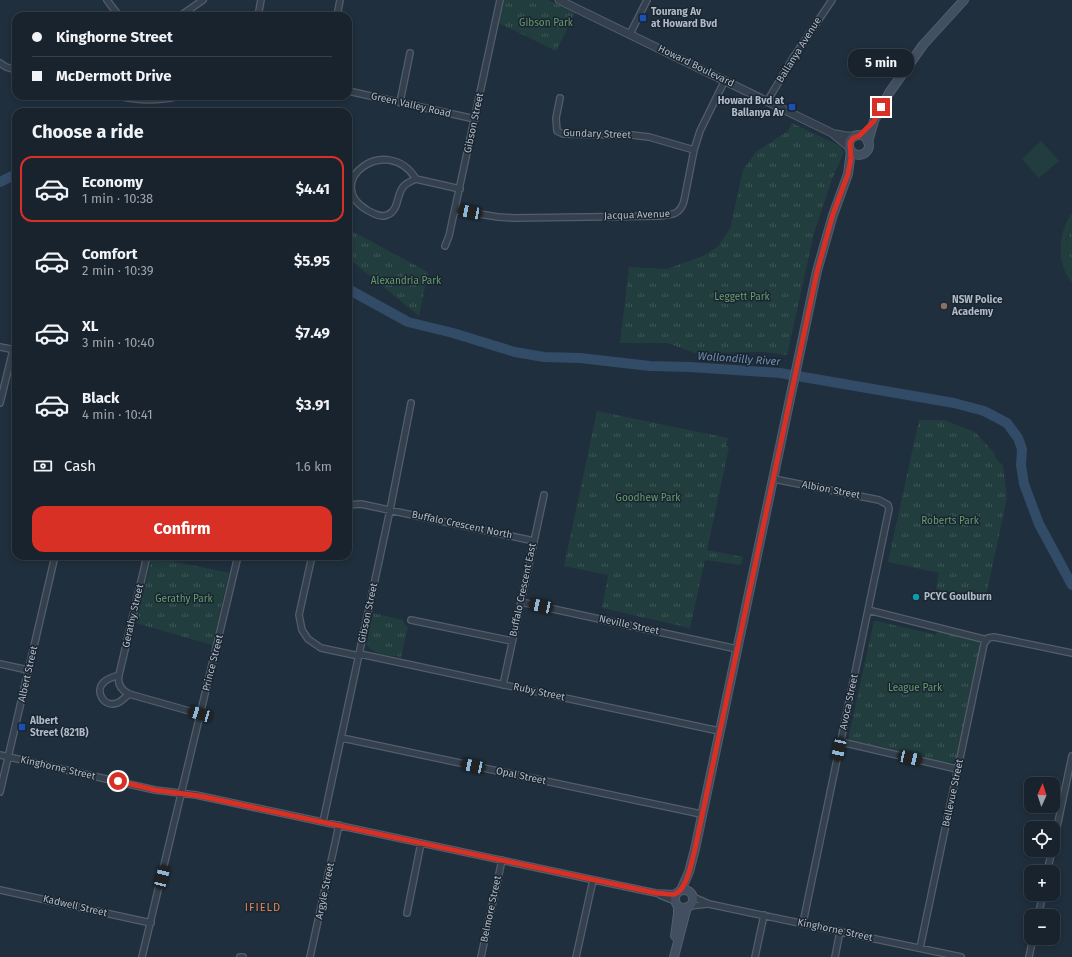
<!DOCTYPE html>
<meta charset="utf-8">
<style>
body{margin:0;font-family:"Fira Sans",sans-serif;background:#212b36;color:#f1f3f6;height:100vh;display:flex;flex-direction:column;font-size:15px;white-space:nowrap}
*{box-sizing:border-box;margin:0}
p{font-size:13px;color:#9fa4aa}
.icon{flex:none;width:22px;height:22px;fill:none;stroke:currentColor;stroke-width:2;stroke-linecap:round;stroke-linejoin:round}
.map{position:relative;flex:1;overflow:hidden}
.panel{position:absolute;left:12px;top:108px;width:340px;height:452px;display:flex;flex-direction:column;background:#18232e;border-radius:12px;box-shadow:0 2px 6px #0003,0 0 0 1px #36404a}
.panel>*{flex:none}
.guide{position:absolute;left:12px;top:12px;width:340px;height:88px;border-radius:12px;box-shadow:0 2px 6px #0003,0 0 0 1px #36404a;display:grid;align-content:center;height:88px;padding:0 20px;background:#18232e}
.needle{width:26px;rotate:3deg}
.buttons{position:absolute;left:1024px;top:777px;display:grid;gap:8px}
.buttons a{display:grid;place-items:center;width:36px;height:36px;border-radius:8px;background:#18232e;box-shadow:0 2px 6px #0003,0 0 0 1px #36404a;font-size:20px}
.end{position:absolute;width:18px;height:18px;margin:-9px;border:5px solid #d93025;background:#fff;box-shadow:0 0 0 2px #fff}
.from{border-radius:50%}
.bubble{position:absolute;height:28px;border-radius:12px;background:#18232e;box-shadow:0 2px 6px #0003,0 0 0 1px #36404a;font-size:13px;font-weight:700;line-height:28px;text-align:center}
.car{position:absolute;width:12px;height:24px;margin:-12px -6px;border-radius:5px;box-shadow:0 0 3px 1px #0007;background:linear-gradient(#222 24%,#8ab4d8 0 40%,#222 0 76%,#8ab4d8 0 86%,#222 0)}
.guide b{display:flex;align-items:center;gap:14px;height:38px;font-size:15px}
.guide b+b{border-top:1px solid #36404a}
.guide i{width:10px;height:10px;background:#f1f3f6}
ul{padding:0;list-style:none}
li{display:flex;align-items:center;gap:12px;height:66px;margin:0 8px 6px;padding:0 12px;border:2px solid transparent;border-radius:12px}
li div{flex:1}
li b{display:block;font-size:15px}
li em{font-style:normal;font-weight:700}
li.active{border-color:#d93025}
li>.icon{width:36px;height:36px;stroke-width:1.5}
h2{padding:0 20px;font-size:18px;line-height:48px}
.pay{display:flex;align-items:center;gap:10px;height:44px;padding:0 20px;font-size:15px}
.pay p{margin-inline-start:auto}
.cta{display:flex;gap:8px;margin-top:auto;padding:8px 20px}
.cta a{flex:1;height:46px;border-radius:12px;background:#d93025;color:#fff;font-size:16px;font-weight:700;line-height:46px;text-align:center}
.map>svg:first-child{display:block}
.grass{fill:#223d3e}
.park{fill:url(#park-tufts)}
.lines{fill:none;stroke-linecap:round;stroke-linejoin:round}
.river{stroke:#324b66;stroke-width:10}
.minor-casing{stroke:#525e6a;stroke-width:8}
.tertiary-casing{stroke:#525e6a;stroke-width:9}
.secondary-casing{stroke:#525e6a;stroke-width:10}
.minor{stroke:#34404d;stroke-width:5.5}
.tertiary{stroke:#34404d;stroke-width:7}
.secondary{stroke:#424f60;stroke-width:8}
.route{stroke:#d93025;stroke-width:5}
.transit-dot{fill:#1a4fb4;stroke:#1a2531;stroke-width:1.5}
.education-dot{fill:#8d6e63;stroke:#1a2531;stroke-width:1.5}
.culture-dot{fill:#0f9aa8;stroke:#1a2531;stroke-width:1.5}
.labels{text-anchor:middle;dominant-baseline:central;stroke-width:3;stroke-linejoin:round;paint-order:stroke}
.poi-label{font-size:10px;font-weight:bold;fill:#afbbc8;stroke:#1a2531;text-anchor:start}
.park-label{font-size:10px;fill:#649c6d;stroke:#1a2531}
.street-label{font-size:10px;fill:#afbbc8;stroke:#1a2531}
.water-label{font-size:11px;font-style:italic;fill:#6d8eaf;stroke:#1a2531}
.neighbourhood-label{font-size:11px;letter-spacing:1px;fill:#dd8656;stroke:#1a2531}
</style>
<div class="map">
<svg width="1072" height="957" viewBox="0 0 1072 957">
<defs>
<pattern id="park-tufts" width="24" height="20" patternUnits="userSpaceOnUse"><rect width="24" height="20" fill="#223d3e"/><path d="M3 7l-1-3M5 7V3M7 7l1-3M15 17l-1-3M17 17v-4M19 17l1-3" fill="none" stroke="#405758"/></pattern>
</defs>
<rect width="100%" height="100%" fill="#202f3d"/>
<path class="grass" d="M1041,141L1059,161L1039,178L1022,159Z
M1072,212V224L1066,240L1071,270L1072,272V283C1055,261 1058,234 1072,212Z"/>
<path class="park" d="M503,0H548L575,13L556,51L499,23Z
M792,123L840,146L844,152L832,179L814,233L787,355L763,352L695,353L667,343H620L629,267L667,269L705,255L718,246L730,229L743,170L756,152L788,131Z
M1072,224V272C1063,257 1065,240 1072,224Z
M348,227L350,230L428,272L419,316L348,258Z
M597,411L728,438L726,446L729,447L707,550L743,557L741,565L705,560L690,628L602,608L608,575L564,566Z
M919,420H944L975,432L994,453L996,459L1003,465L1007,498L985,601L936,589L939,573L888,562Z
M152,558L168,560L229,573L212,645L136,623Z
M373,613L403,620L405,625L408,627L401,657C390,655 368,655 367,642Z
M874,621H877L936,635L938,629L981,641L956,758L954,762L947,763L854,743L849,740V735Z"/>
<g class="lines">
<path class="river" d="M0,182L12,176H16
M348,289L408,322L453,333L515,352L544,357L580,358L650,366L690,367L780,373L954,403L984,411L1007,423L1018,438L1022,449L1021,465L1024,484L1039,524L1072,585"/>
<defs>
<path id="minor" d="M107,0L119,16
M180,16L203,0
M258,16L261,0
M337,16L340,0
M630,34L647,0
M0,63L6,67L16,70
M348,91L475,119
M119,96C140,101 159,101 179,96
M560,98L556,118L557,131L563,134L632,135L649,137L694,150
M768,100L793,58L832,0
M400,102L410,53
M416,179C411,181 406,183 403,187C396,196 399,211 387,215C380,218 373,213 367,210C321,182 387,132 416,179L460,189
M455,210L498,217L514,218L660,216C673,215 680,214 684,201L694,150L700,131L725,80
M445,246L449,236L500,0
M0,347L15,350
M0,403L13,350
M774,479L879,500L888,505L889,509L803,923
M348,505L361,504L375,507L534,541
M147,556L119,675C117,684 121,690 129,694L200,714
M312,556L299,615L302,630L308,639L321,648L359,656
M521,602L737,649
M868,610L987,640
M411,620L512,641
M360,654L719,731
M0,664L28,670
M119,675C114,677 108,678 104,682C94,691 104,708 117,703C121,702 125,697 129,694
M503,685L544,495
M342,738L701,814
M841,742L957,769
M0,755L155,790L196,795L646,891L656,893L676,894
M0,792L55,556
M323,822L390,510L411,403
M1053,846L1072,756
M1047,872L1052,850
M0,890L151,923
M660,895L675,901
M693,897L709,904L961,957
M689,906L707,904
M407,913L421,843
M1038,916L1043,894
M920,948L984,644L988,638L994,637L1072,653
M142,957L238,556
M240,957H243
M310,957L339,825
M481,957L502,860
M576,957L593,880
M755,957L764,915
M835,957L840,931
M1029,957L1033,938"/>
<path id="tertiary" d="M559,0L832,133L849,147
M836,134L845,136H856"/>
<path id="secondary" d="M849 145a10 10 0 1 1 20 0a10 10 0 1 1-20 0Z
M868,142L874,121L889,93L923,45L964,0
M675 899a9 9 0 1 1 18 0a9 9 0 1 1-18 0Z
M681,890L689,872L695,849L817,271L833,215L848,174L851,151
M675,936L678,914V906
M674,957L687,907"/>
</defs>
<use href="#minor" class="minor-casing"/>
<use href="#tertiary" class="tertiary-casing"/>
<use href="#secondary" class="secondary-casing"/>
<use href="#minor" class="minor"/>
<use href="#tertiary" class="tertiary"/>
<use href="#secondary" class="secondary"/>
</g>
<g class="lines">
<path class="route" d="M118,781L155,790L200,796L656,893C662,893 670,895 675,894C687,890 692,860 695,849L817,272L833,214L848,174L851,158L850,143L853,138L859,136L874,121L881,107"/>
</g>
<g class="transit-dot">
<rect x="639" y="14" width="8" height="8" rx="2"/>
<rect x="788" y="103" width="8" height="8" rx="2"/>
<rect x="18" y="723" width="8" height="8" rx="2"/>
</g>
<circle class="education-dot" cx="944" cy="306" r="4"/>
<circle class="culture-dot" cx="916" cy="597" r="4"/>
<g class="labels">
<g class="poi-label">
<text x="651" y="12">Tourang Av<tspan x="651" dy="12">at Howard Bvd</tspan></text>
<text x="784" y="101" text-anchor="end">Howard Bvd at<tspan x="784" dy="12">Ballanya Av</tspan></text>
<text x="952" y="300">NSW Police<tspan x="952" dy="12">Academy</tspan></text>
<text x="924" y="597">PCYC Goulburn</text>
<text x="30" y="721">Albert<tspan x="30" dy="12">Street (821B)</tspan></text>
</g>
<g class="park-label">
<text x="546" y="23">Gibson Park</text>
<text x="406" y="281">Alexandria Park</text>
<text x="742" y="297">Leggett Park</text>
<text x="648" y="498">Goodhew Park</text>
<text x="950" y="521">Roberts Park</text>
<text x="184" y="599">Gerathy Park</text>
<text x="915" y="688">League Park</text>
</g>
<g class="street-label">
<text transform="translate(799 50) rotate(-58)">Ballanya Avenue</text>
<text transform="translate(696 66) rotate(26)">Howard Boulevard</text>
<text transform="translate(411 105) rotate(13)">Green Valley Road</text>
<text transform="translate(474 123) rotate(-78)">Gibson Street</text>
<text transform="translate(597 134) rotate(2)">Gundary Street</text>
<text transform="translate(637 215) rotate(-2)">Jacqua Avenue</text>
<text transform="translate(831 490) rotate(11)">Albion Street</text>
<text transform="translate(462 525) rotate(12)">Buffalo Crescent North</text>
<text transform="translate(523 590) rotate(-78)">Buffalo Crescent East</text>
<text transform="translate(368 613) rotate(-78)">Gibson Street</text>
<text transform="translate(133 616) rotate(-77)">Gerathy Street</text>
<text transform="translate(629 625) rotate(12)">Neville Street</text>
<text transform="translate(213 663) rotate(-76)">Prince Street</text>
<text transform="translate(28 674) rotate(-77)">Albert Street</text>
<text transform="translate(539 692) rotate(12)">Ruby Street</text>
<text transform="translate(849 702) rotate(-78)">Avoca Street</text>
<text transform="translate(58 768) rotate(13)">Kinghorne Street</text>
<text transform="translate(521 776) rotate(12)">Opal Street</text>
<text transform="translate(953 793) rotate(-78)">Bellevue Street</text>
<text transform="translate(325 891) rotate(-78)">Argyle Street</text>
<text transform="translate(75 906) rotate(13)">Kadwell Street</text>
<text transform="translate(491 909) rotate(-78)">Belmore Street</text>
<text transform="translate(835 930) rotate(12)">Kinghorne Street</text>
</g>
<g class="water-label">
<text transform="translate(739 359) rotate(4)">Wollondilly River</text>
</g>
<g class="neighbourhood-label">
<text x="263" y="907">IFIELD</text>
</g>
</g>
</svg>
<div class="buttons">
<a><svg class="needle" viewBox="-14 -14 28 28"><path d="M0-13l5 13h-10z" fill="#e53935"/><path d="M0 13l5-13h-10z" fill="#9fa4aa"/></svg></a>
<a><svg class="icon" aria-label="locate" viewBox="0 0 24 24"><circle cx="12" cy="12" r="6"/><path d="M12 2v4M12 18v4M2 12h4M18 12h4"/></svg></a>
<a>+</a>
<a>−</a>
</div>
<i class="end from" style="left:118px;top:781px"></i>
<i class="end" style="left:881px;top:107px"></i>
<div class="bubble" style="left:848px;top:49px;width:66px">5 min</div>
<i class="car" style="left:470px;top:212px;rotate:281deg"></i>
<i class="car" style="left:541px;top:606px;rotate:282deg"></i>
<i class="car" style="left:200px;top:714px;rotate:287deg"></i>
<i class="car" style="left:839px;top:749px;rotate:192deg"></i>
<i class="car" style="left:910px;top:758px;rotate:103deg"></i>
<i class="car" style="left:473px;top:766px;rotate:282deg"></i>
<i class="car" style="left:162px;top:877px;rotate:14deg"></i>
<div class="guide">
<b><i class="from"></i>Kinghorne Street</b>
<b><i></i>McDermott Drive</b>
</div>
<section class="panel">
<h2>Choose a ride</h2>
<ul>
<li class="active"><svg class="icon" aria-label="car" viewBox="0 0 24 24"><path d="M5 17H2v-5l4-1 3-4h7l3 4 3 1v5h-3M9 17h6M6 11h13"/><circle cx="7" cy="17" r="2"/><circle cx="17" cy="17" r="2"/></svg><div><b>Economy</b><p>1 min · 10:38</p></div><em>$4.41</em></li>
<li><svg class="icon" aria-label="car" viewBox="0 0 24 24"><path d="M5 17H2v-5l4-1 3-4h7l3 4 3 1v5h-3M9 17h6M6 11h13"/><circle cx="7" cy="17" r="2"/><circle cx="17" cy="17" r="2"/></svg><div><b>Comfort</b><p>2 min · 10:39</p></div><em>$5.95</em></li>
<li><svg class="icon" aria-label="car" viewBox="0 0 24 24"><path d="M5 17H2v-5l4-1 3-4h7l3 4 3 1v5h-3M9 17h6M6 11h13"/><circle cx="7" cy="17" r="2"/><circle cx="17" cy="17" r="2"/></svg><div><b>XL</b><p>3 min · 10:40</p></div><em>$7.49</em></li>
<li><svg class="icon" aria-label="car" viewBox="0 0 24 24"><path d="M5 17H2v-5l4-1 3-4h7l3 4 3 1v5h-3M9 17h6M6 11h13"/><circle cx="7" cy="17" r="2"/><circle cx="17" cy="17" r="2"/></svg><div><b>Black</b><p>4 min · 10:41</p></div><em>$3.91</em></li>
</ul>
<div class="pay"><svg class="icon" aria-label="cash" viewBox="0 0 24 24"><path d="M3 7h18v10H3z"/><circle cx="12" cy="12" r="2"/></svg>Cash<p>1.6 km</p></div>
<div class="cta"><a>Confirm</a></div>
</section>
</div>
